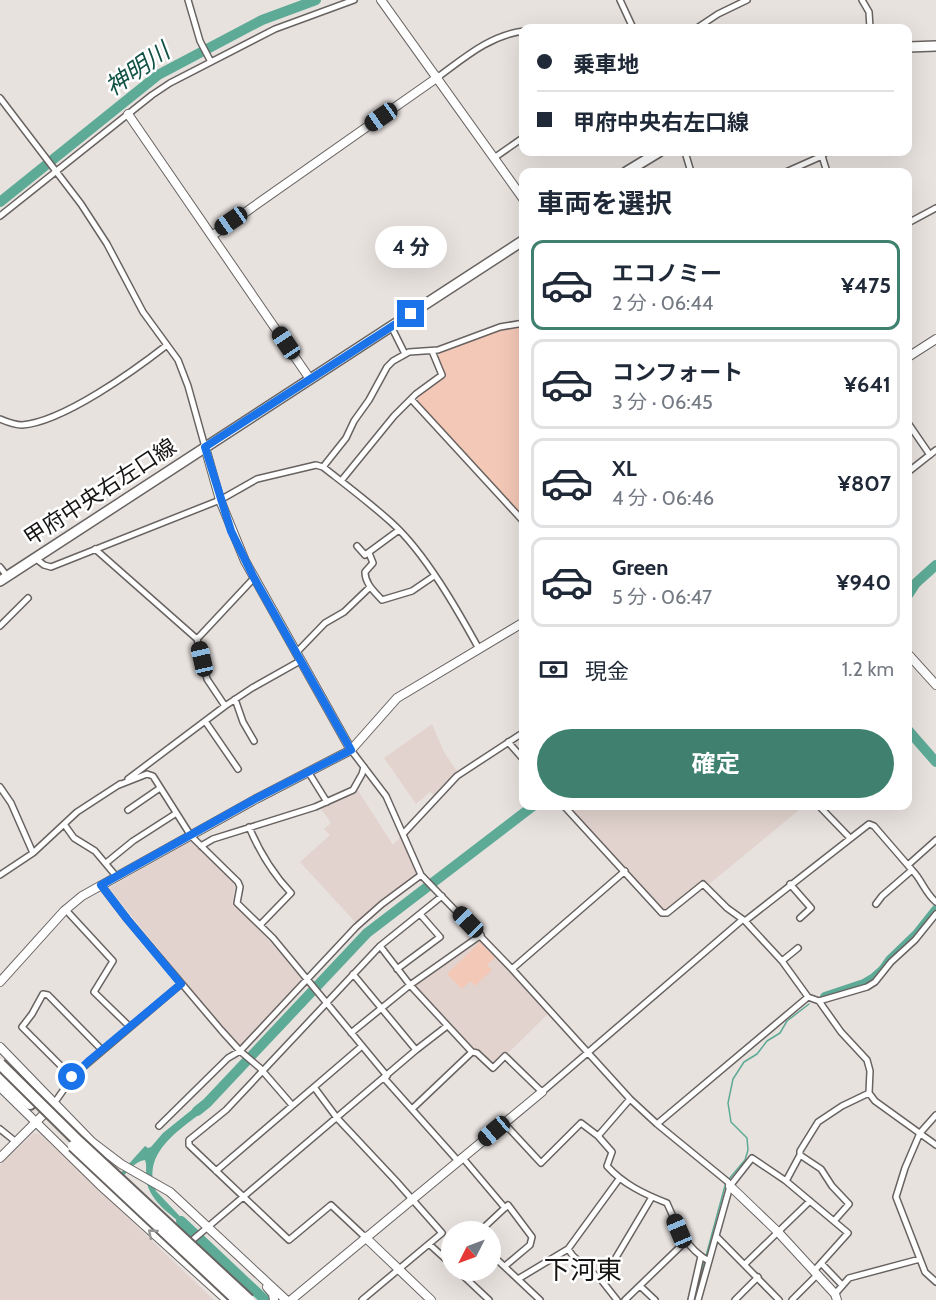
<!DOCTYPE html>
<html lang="ja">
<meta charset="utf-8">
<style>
body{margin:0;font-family:Cabin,"Noto Sans JP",sans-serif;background:#f2f2f3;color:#1f2937;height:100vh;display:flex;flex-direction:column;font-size:22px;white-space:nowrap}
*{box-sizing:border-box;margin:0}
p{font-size:20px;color:#747a83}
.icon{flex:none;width:33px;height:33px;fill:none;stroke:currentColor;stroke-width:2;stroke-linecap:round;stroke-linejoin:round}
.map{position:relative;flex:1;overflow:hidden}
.details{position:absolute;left:519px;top:168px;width:393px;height:642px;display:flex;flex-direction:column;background:#fff;border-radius:12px;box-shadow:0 6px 24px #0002}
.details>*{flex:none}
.hud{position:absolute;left:519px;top:24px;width:393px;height:132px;border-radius:12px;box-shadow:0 6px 24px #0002;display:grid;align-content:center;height:132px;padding:0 18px;background:#fff}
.needle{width:39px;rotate:228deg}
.tools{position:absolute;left:441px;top:1221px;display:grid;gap:12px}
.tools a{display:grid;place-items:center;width:60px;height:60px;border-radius:50%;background:#fff;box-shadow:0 6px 24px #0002;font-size:30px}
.end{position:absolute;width:27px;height:27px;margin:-14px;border:8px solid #1a73e8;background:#fff;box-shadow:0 0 0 3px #fff}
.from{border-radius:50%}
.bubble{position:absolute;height:42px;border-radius:21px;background:#fff;box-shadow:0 6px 24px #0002;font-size:20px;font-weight:700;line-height:42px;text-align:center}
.car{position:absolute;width:18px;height:36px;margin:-18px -9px;border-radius:8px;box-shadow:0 0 4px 2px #0007;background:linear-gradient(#222 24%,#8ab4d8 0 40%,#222 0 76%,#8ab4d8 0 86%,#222 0)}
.hud b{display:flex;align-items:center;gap:21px;height:57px;font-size:22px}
.hud b+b{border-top:2px solid #e0e1e3}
.hud i{width:15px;height:15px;background:#1f2937}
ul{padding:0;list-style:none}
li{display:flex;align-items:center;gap:18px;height:90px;margin:0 12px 9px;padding:0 6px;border:3px solid #e0e1e3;border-radius:12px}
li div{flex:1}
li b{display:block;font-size:22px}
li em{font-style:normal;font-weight:700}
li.active{border-color:#3f806f}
li>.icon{width:54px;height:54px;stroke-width:1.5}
h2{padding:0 18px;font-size:27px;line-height:72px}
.pay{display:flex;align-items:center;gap:15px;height:66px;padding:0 18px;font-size:22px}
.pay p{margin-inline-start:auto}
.primary-button{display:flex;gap:12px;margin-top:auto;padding:12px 18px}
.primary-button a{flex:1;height:69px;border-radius:36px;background:#3f806f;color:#fff;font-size:24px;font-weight:700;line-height:69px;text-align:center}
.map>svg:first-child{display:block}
.built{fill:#e2d3ce}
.green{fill:#f4c8b7}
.water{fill:#5daa96}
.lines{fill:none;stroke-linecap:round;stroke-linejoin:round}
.stream{stroke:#5daa96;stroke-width:1.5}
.river{stroke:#5daa96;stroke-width:10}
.street-casing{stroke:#686361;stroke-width:8}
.secondary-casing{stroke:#686361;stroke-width:10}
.primary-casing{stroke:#686361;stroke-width:12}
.highway-casing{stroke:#686361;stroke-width:14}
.street{stroke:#fff;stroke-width:5}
.secondary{stroke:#fff;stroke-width:8}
.primary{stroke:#fff;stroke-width:9}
.highway{stroke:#fff;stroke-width:10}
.highway-bridge-casing{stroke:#686361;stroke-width:14;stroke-linecap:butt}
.highway-bridge{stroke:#fff;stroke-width:10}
.oneway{stroke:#979695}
.route{stroke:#1a73e8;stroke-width:8}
.labels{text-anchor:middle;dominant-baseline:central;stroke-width:5;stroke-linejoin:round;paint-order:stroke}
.street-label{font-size:22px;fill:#171514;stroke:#fff}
.water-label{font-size:24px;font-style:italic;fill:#105244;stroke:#fff}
.quarter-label{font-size:26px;fill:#171514;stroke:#fff}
</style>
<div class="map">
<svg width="936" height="1300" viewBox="0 0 936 1300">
<rect width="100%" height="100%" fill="#e8e2df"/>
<path class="built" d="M432,724L444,752L459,774L437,798L430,792L416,804L384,758Z
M357,789L393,845L403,834L421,875L356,923L300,862L330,835L324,829L331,823L319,806Z
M568,806H804L708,885L703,880L664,911Z
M190,841L233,881L235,888L232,903L252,921L302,979L242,1047L221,1027L109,888Z
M481,935L549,1013L493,1068L472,1052L410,985Z
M34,1133L40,1134L214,1300H0V1165Z"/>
<path class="green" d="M523,327V517L417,401L418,396L446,376L438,358L440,352L499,331Z
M480,942L495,958L487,965L492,970L475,986L470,981L462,989L447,974Z"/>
<path class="water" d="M204,1100L209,1107C183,1128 140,1151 156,1191L192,1229L190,1231C174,1216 154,1206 147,1184C144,1175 148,1168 145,1160C135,1161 127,1172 120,1180L117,1177L145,1146L148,1148L151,1147L163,1133Z"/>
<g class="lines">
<path class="stream" d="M729,1179L745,1160L748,1150L747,1138L731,1122L728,1103L733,1079L744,1062L757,1054L767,1041L780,1033L787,1021L809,1004
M706,1256L726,1182
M694,1300L705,1260"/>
<path class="river" d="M0,202L158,75L262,20L316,0
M908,595L916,583L936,565
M908,730L936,762
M825,997L864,984L874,978L883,970L890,960L917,934L936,910
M197,1111L207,1103L367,933L533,806
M181,1221L265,1300"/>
<defs>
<path id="street" d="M188,0L200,41L211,62
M620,0L633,28
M862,0L869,12L870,28
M697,28L718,14L747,0
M438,77C464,58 490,35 524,31
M0,98L81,204L107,244L143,312L178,360L188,386L205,447
M685,152L691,172
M822,156L827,172
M494,158L524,137
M786,172L822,156L826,152
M0,216L152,95L170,83L275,29L354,0
M908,223L936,208
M391,326L405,354
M411,399L524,522
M0,419C7,422 15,425 22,425C63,422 135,370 167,345
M908,423L930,455
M323,467L346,438L354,421L369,400L387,367L393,361L409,352L438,350L500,327L524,323
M908,472L936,450
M341,481L394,416L416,394L442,375L432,351
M357,546L365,555L399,530
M95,549L197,639
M369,553L373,563L365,572C365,584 375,592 382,600L412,591L434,576
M35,558L44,565L51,567L220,500L257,479L316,465L323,467C346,485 370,503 392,523C425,553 457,609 479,649
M0,567L7,576
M0,626L28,598
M296,653L325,623L344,612L370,587
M235,699L243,722L254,741
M225,706L207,679L197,639L254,578
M205,721L238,769
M508,742L524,760
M351,750L386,796L421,875L512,969L630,1099L657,1124L728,1182L730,1186
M309,773L327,802
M128,779L225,706L252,688L300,661
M119,785L147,774L153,776L191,836L238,882L240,887L237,903L273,938L387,1076
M0,787L11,803L33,853
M564,806L662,913H667L703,884L727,908L745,921L782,961L808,997L819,1001L867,987L875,982L891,962L915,940L936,914
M819,806L850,838
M128,810L160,788
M64,824L74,838L95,851L116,876
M249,827C260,853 272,873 291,893L260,925
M403,834L457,776L524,732
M201,846L213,839L315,807L353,790L362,774L364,767
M106,863L133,841L175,814
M908,865L936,840
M912,870C922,880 925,893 936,902
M0,875L33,853L77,812L120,784
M790,884L811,908L800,918
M101,885L127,919L221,1030L240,1051L260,1068L292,1105
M65,909L113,961L94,992L130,1027
M745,921L869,824L874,826L912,870L882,896L876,904
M380,946L410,985L472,1052L477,1053L493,1068L505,1056L542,1092L742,920
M782,961L798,948
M397,969L440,937L420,914
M512,969L625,871
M353,974L416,1050
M819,1001L841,1032L867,1060L870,1071L869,1093L875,1101L936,1145
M351,1033L410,985L481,935
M72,1077L22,1027L32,1014L43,994L48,995L102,1050
M384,1078L458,1161
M314,1087L337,1118L396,1181L442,1233L362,1300
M630,1099L598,1136L612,1152L607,1166C623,1184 644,1194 667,1203C677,1226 686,1249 709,1261
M55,1102L74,1075L181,984
M412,1109L472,1052
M936,1115L920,1133L905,1168L896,1197L925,1272L936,1282
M504,1123L541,1163L581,1123L598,1136
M657,1124L808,997
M159,1126L228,1058L240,1051L356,927L382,904L421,875
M0,1129L16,1142
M800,1155V1151L818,1122L842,1106L869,1093
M462,1157L505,1208
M216,1171L362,1046
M786,1181L800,1155L821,1169L832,1186L849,1204L834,1221
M479,1232L508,1205L532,1237L530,1245L505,1266
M716,1236L779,1300
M365,1237L331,1205L289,1240L189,1145V1140L226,1110L380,946L442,896
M189,1243L416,1050L447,1026
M429,1244L452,1265
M568,1249L573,1256L602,1281L617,1300
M490,1253L540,1300
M821,1263L842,1285
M745,1264L810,1201
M457,1270L489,1300
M518,1279L568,1249L619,1179
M602,1281L652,1197
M640,1286L655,1300
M835,1294L849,1278L920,1259
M625,1300L686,1241
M691,1300L701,1256
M698,1300L730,1186L752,1158L786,1181L848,1233L814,1271
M735,1300L758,1277
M792,1300L817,1275"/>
<path id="secondary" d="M381,0L524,200
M128,114L310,379
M213,235L438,77
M908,357L936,339
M205,447L220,500L245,561L351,750
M908,654L936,685
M0,982L64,911L82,896L256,799L351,750L397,698L524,622
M0,1047L92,1142L121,1164L170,1192L286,1300
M0,1087L100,1185L227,1300
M0,1158L50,1108
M730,1186L778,1232L835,1294L837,1300
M365,1237L431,1300
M267,1287L273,1294L274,1300
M291,1300L542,1092"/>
<path id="primary" d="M908,47L936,46
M626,172L659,152
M0,581L524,240"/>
<path id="highway" d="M0,1078L30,1104"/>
</defs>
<use href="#street" class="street-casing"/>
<use href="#secondary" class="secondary-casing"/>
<use href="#primary" class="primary-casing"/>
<use href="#highway" class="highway-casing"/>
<use href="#street" class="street"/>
<use href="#secondary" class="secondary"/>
<use href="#primary" class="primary"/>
<use href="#highway" class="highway"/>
<defs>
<path id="highway-bridge" d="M0,1064L79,1142L249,1300
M73,1146L237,1300"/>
</defs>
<use href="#highway-bridge" class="highway-bridge-casing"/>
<use href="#highway-bridge" class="highway-bridge"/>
</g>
<defs><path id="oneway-chevron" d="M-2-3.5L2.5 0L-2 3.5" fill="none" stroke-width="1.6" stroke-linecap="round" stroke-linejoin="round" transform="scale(1.5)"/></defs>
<use class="oneway" href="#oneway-chevron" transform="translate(152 1233) rotate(-139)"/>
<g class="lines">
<path class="route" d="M72,1077L90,1060L181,984L127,919L101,885L255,799L351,750L254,578L231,531L205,447L411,314"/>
</g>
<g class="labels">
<g class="street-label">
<text transform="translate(100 492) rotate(-33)">甲府中央右左口線</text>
</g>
<g class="water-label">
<text transform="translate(137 69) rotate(-35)">神明川</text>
</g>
<g class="quarter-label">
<text x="583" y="1270">下河東</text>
</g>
</g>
</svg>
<div class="tools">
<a><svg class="needle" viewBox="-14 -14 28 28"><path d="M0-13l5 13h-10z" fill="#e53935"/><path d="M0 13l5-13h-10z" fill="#747a83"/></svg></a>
</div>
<i class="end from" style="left:72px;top:1077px"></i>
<i class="end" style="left:411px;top:314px"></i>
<div class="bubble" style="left:375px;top:226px;width:72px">4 分</div>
<i class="car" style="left:381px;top:117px;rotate:235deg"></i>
<i class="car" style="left:231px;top:221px;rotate:235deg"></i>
<i class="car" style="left:286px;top:343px;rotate:326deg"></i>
<i class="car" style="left:202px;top:659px;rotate:347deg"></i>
<i class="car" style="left:468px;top:922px;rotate:316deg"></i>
<i class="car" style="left:494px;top:1131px;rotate:230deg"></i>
<i class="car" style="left:679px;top:1231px;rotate:337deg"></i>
<div class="hud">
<b><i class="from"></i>乗車地</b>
<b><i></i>甲府中央右左口線</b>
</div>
<section class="details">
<h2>車両を選択</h2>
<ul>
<li class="active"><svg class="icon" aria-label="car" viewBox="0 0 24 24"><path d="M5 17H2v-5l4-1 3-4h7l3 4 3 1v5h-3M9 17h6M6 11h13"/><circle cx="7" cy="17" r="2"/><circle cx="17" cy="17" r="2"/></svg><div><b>エコノミー</b><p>2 分 · 06:44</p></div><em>¥475</em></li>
<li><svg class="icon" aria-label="car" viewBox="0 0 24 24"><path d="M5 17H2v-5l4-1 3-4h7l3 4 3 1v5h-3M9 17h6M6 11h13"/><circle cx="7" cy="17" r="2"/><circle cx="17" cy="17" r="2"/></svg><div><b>コンフォート</b><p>3 分 · 06:45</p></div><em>¥641</em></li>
<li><svg class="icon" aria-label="car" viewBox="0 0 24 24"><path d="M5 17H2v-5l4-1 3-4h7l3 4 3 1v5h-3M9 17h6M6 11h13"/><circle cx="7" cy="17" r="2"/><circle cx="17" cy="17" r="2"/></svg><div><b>XL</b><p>4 分 · 06:46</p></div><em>¥807</em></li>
<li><svg class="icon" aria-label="car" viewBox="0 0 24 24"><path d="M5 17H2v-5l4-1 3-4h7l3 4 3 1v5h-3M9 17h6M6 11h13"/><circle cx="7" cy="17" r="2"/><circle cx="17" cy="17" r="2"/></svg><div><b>Green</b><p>5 分 · 06:47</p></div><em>¥940</em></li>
</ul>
<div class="pay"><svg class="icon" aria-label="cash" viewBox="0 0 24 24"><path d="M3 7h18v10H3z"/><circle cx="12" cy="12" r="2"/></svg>現金<p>1.2 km</p></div>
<div class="primary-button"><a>確定</a></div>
</section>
</div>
